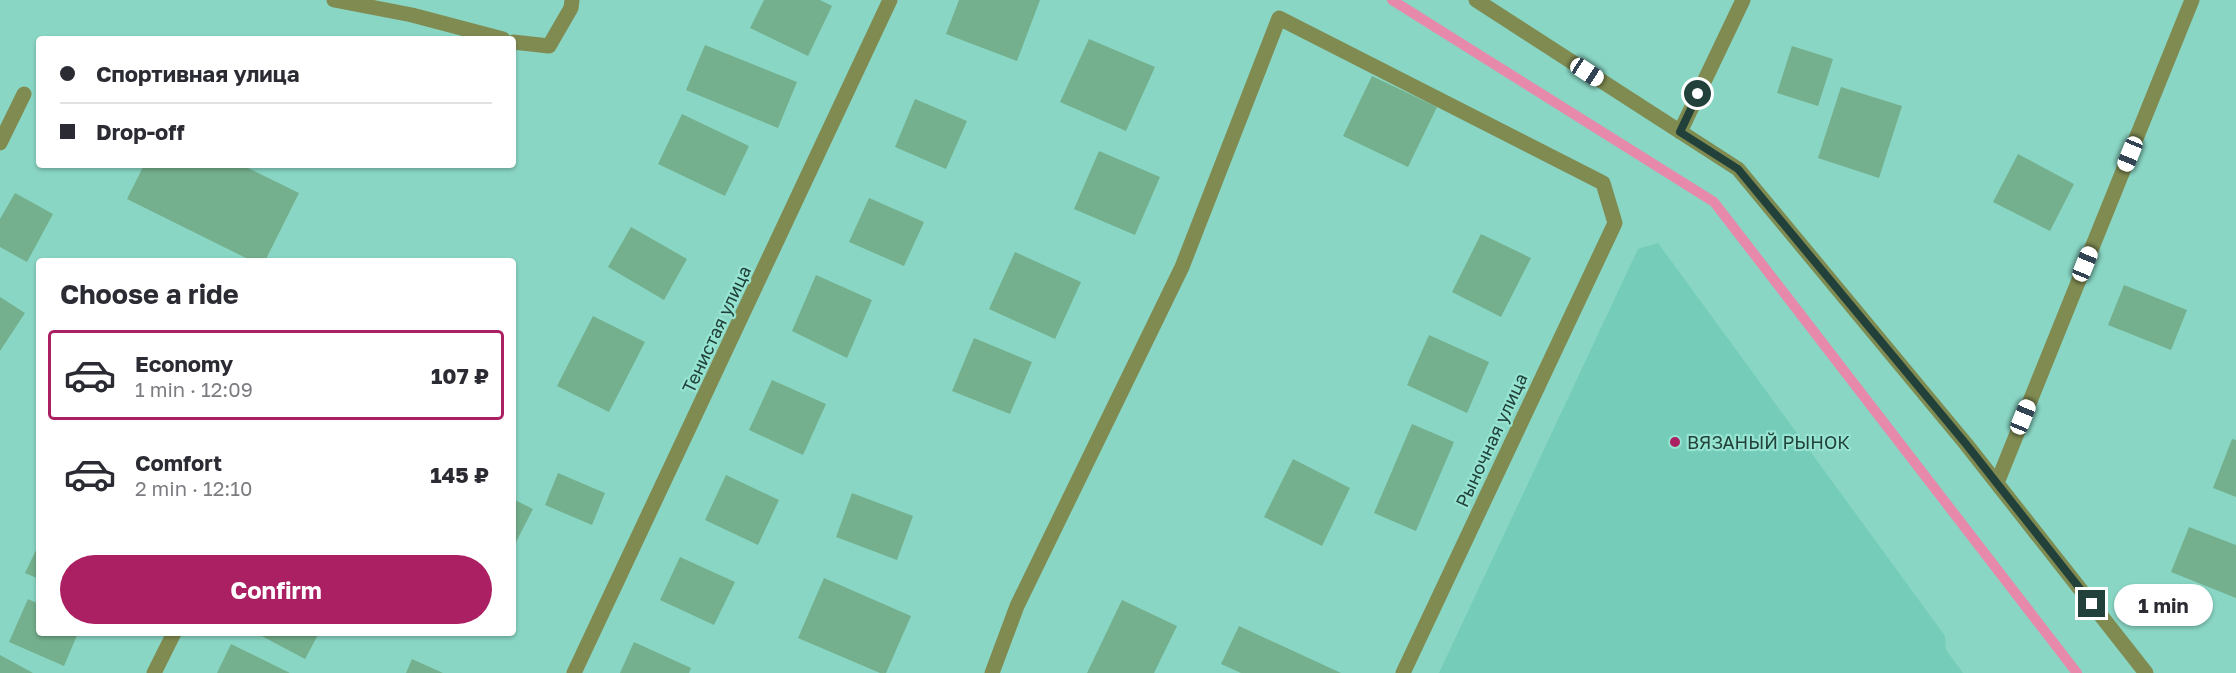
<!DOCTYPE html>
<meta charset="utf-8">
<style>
body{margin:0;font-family:"Golos Text",sans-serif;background:#f7f7f7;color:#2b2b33;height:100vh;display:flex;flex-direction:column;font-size:22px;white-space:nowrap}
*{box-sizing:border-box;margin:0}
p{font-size:20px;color:#7c7c81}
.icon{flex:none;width:33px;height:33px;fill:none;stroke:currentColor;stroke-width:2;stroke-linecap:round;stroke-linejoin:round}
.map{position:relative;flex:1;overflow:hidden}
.details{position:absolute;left:36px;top:258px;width:480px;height:378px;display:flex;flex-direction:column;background:#fff;border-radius:6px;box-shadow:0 2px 4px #0004}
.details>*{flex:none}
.banner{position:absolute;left:36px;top:36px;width:480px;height:132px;border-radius:6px;box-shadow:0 2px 4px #0004;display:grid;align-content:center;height:132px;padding:0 24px;background:#fff}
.end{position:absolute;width:27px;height:27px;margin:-14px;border:8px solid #21413a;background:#fff;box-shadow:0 0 0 3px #fff}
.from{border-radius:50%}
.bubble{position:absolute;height:42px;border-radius:21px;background:#fff;box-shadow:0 2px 4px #0004;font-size:20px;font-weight:700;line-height:42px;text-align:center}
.car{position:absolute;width:18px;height:36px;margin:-18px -9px;border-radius:8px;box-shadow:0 0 4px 2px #0007;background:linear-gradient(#fff 24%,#345 0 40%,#fff 0 76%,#345 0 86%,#fff 0)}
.banner b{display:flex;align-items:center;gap:21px;height:57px;font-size:22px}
.banner b+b{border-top:2px solid #e1e1e2}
.banner i{width:15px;height:15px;background:#2b2b33}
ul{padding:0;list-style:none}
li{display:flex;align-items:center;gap:18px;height:90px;margin:0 12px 9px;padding:0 12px;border:3px solid transparent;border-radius:6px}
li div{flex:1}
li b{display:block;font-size:22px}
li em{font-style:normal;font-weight:700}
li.current{border-color:#ab2062}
li>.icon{width:54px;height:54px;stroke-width:1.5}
h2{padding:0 24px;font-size:27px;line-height:72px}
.primary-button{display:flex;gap:12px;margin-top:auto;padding:12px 24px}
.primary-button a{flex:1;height:69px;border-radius:36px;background:#ab2062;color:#fff;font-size:24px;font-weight:700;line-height:69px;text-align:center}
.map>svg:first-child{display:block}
.built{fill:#74ccb9}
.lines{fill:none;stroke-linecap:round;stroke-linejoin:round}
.stream{stroke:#e789aa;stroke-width:10}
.building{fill:#74b08d}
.minor{stroke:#808b51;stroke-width:15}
.route{stroke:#21413a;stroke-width:8}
.poi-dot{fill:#ab2062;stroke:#96e3d1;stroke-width:2}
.labels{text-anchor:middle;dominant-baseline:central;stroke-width:4.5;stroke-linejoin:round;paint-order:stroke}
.street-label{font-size:18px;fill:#21413a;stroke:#96e3d1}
.poi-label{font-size:18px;fill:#21413a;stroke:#96e3d1;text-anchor:start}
</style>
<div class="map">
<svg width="2236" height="673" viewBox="0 0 2236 673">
<rect width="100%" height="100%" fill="#89d6c4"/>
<path class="built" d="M1658,243L1945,636L1946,650L1963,673H1439L1638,249Z"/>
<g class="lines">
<path class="stream" d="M1392,0L1714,202L2077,673"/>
</g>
<path class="building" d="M764,0H820L832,6L808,56L750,28Z
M959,0H1040L1017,61L946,34Z
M1089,39L1155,67L1126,131L1060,102Z
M705,45L797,82L778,128L686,90Z
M1792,46L1833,59L1818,106L1777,93Z
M1372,76L1437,107L1408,167L1343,136Z
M1841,87L1902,106L1879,178L1818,158Z
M915,99L967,121L946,169L895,147Z
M682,114L749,146L725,196L658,164Z
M1099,151L1160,177L1135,235L1074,209Z
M2018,154L2074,184L2050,231L1993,202Z
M144,165H242L299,193L265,261H252L127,199Z
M15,193L53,214L27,262L0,247V219Z
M869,198L924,222L904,266L849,242Z
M631,227L687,259L664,300L608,267Z
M1481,234L1531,258L1501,317L1452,292Z
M1015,252L1081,282L1055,339L989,309Z
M816,275L872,300L847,358L792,331Z
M2124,285L2187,310L2171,350L2108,325Z
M0,297L25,313L0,351Z
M593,316L645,342L609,412L557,386Z
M1429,335L1489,362L1467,413L1407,385Z
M974,338L1032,362L1010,414L952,391Z
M772,380L826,404L803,455L749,430Z
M1412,424L1454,442L1416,531L1374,513Z
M2232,439L2236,440V497L2213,488Z
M1293,459L1350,488L1322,546L1264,517Z
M558,473L605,493L592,525L545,505Z
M726,475L779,500L758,545L705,520Z
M852,493L913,516L897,560L836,537Z
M513,499L533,509L513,548Z
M2189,527L2236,545V598L2171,572Z
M39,544V579L25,573Z
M680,557L735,582L714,625L660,600Z
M824,578L911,616L886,673H880L798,638Z
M28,599L39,604V633H78L64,666L9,642Z
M1122,600L1177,626L1154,673H1087Z
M1239,626L1341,673H1241L1221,664Z
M256,633H319L305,659Z
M634,642L691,668L689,673H620Z
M231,644L290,673H217Z
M0,655L33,673H0Z
M412,659L443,673H406Z"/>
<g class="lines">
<path class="minor" d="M334,0L412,15L503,39
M1476,0L1738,169L1966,444L2146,673
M513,42L549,46L571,8L572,0
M1680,132L1743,0
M0,143L24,94
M1997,483L2192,0
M154,673L174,633
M574,673L890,0
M992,673L1017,606L1182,267L1279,18L1603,183L1615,223L1403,673"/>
</g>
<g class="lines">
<path class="route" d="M1698,94L1680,132L1738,169L1966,444L2092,604"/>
</g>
<circle class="poi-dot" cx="1675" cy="442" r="6"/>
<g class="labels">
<g class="street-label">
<text transform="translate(716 329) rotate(-65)">Тенистая улица</text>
<text transform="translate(1491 440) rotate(-65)">Рыночная улица</text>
</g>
<g class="poi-label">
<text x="1687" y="442">ВЯЗАНЫЙ РЫНОК</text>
</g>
</g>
</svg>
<i class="end from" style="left:1698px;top:94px"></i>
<i class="end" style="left:2092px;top:604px"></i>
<div class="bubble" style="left:2114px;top:584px;width:99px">1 min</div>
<i class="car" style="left:1587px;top:72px;rotate:123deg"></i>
<i class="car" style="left:2130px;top:154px;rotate:202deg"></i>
<i class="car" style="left:2085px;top:264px;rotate:22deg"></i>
<i class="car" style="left:2023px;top:417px;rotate:22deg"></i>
<div class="banner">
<b><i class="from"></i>Спортивная улица</b>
<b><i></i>Drop-off</b>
</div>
<section class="details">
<h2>Choose a ride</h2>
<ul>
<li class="current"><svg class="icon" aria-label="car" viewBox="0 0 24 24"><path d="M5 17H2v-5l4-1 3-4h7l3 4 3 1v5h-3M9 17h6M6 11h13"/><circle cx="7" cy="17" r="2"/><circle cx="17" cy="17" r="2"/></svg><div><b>Economy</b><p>1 min · 12:09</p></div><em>107 ₽</em></li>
<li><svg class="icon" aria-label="car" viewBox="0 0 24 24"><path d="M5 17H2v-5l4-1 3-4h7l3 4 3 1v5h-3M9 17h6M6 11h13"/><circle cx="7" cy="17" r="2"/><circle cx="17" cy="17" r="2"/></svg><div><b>Comfort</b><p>2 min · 12:10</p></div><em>145 ₽</em></li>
</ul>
<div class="primary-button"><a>Confirm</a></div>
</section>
</div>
